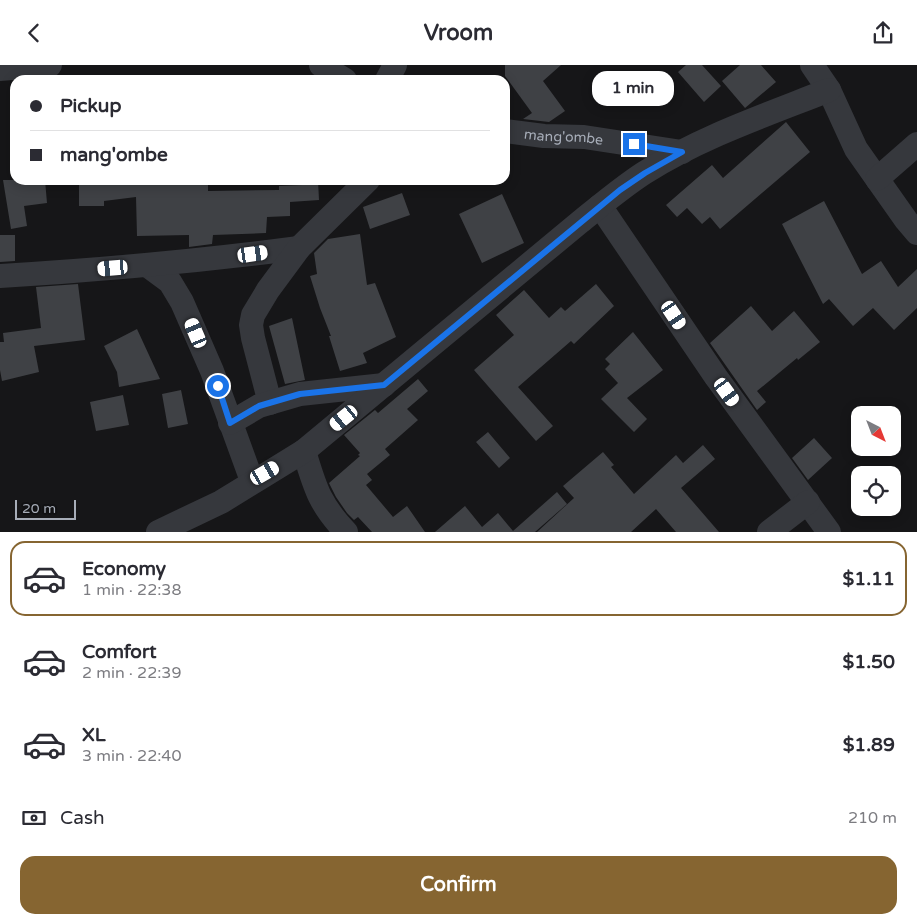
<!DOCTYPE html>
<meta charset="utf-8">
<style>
body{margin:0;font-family:"Varela Round",sans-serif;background:#f2f2f3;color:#2b2b33;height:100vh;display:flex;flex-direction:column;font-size:19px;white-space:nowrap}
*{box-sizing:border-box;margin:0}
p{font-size:16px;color:#7c7c81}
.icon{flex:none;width:28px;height:28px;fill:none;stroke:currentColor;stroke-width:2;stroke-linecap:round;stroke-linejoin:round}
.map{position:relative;height:467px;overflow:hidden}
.drawer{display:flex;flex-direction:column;background:#fff;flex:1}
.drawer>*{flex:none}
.top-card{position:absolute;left:10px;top:10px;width:500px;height:110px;border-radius:15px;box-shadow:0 2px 12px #0003;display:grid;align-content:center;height:110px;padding:0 20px;background:#fff}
.needle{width:32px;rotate:138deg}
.controls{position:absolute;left:851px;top:341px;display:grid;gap:10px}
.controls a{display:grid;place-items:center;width:50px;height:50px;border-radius:10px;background:#fff;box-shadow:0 2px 12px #0003;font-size:25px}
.scale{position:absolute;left:15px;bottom:12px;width:61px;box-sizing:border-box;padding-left:5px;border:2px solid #a7adb8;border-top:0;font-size:14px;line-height:18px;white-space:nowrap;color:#a7adb8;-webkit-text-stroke:4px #111113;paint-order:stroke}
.end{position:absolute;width:22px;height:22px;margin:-11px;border:6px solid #1a73e8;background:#fff;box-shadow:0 0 0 2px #fff}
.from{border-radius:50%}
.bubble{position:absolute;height:35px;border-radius:15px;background:#fff;box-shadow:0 2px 12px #0003;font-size:16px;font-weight:700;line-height:35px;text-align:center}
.car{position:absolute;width:15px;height:30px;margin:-15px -8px;border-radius:6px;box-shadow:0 0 4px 1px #0007;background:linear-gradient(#fff 24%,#345 0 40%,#fff 0 76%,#345 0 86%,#fff 0)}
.top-card b{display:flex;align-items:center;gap:18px;height:48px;font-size:19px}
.top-card b+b{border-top:1px solid #e1e1e2}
.top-card i{width:12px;height:12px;background:#2b2b33}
ul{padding:9px 0 0;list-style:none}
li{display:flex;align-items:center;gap:15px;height:75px;margin:0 10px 8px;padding:0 10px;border:2px solid transparent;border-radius:15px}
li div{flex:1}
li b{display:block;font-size:19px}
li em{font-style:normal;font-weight:700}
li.active{border-color:#866531}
li>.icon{width:45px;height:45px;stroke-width:1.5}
.pay{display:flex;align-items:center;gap:12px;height:55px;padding:0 20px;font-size:19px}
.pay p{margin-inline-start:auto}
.action{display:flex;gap:10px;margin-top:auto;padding:10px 20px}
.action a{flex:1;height:58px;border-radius:15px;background:#866531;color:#fff;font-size:20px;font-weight:700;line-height:58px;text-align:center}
header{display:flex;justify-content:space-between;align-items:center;height:65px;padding:0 20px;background:#fff;font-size:22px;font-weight:700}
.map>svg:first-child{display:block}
.building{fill:#3f4145}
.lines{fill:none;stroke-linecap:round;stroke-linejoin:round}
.minor{stroke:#36383d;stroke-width:24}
.route{stroke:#1a73e8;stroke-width:6}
.labels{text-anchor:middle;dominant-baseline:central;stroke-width:4;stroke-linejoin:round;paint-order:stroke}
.street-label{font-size:14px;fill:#a7adb8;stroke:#111113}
</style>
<header><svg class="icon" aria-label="back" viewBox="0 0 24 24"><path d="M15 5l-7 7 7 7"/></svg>Vroom<svg class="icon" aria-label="share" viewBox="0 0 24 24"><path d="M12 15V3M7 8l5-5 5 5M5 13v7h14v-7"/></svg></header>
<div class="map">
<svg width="917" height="467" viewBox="0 0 917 467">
<rect width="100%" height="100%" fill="#161618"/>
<path class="building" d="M505,0H561L543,16L565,46L549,57L523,54L532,48L505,11Z
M686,0H702L721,21L704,37L678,7Z
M740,0H761L776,17L745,43L722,16Z
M786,57L810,87L720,164L710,152L702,159L687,143L677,152L666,140L712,100L723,113Z
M3,115H45L47,138L24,141L27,161L11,164Z
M79,115H104V119L146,115H208V126L279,125V121L302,120V115H318L319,135L290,137V151L267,152L266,168L213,170L212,179L189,182V170L137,171L136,132L104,136V141H79Z
M402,128L410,150L370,164L363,142Z
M502,129L524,178L482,198L459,149Z
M824,136L862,209L881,196L898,222L917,204V243L894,265L873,243L853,261L829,234L823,239L782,159Z
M360,169L367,220L375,218L396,272L363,288L367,298L340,306L329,271H331L320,243L310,211L317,209L314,188L328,174Z
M0,170H15V196L0,197Z
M78,219L85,275L34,281L39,307L2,316L0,305V277H4L3,268L41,263L36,222Z
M596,219L614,241L574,279L571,276L518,322L553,361L536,376L474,305L514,270L496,250L524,225L549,253L561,242L565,246Z
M751,241L772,266L794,246L820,277L798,295L797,293L757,326L766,337L757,345L710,278Z
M292,253L305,315L285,319L269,261Z
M137,264L160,314L119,322L117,307L104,281Z
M633,267L663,305L627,333L647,354L634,367L601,334L618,318L605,304L610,299L605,294Z
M418,314L428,326L407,344L418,355L385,384L390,390L367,409L372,415L366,420L393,452L407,441L425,467H372L358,452L354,455L347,448L336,432L329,418L360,391L358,390L360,388L344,370L375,345L378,348Z
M181,325L188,359L168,363L162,329Z
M123,330L129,360L96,366L90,337Z
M488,367L510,393L499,403L476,377Z
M814,373L832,393L808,415L792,393Z
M703,380L715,394L681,423L719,467H676L656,444L631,467H537L574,433L563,421L603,387L614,400L611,402L634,429L676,390L683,398Z
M557,427L567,439L535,467H435L465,441L482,462L498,448L513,466Z"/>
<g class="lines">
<g class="minor">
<path d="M321,0L345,15"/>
<path d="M812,0L829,25L856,84L906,155L917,168"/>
<path d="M0,4L50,0"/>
<path d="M387,15L395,0"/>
<path id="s1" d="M505,66L544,71L584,72L682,87"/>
<path d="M877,114L917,79"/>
<path d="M600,141L716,312L829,467"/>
<path d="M147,200L170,217L182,237L212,306L252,416"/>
<path d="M0,211C100,205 200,196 299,183"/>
<path d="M270,338L253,273L251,260L253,250L268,225L299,183L368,115"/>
<path d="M230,358L259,341L300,329L384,320"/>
<path d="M304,386C315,422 319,439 346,467"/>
<path d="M158,467L221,437L304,386L580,157C601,140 621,123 644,108C701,72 766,50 829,25"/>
<path d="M769,467L808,437"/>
</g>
</g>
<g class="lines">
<path class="route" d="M218,321L230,358L259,341L300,329L384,320L620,125L645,108L682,87L634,79"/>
</g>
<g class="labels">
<g class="street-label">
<text stroke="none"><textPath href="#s1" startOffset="59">mang'ombe</textPath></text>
</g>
</g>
</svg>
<div class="controls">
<a><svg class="needle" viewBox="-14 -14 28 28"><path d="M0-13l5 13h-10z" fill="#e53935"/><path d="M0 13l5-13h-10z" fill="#7c7c81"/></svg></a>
<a><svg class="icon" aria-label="locate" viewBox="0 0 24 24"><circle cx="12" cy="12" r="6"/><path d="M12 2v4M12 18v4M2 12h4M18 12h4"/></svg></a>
</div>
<div class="scale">20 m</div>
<i class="end from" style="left:218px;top:321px"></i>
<i class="end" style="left:634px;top:79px"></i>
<div class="bubble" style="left:592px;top:6px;width:82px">1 min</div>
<i class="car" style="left:253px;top:189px;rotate:82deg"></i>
<i class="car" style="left:113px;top:203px;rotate:265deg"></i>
<i class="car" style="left:674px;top:250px;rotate:146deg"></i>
<i class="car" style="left:196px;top:268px;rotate:337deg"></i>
<i class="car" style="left:727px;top:327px;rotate:144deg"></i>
<i class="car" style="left:344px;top:353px;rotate:231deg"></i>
<i class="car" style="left:265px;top:408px;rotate:60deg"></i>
<div class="top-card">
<b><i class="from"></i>Pickup</b>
<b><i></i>mang'ombe</b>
</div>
</div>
<section class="drawer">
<ul>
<li class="active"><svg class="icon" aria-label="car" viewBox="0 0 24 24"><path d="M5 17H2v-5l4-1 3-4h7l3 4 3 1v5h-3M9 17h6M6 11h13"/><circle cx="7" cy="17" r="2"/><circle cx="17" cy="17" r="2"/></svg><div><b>Economy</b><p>1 min · 22:38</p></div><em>$1.11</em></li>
<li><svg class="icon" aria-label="car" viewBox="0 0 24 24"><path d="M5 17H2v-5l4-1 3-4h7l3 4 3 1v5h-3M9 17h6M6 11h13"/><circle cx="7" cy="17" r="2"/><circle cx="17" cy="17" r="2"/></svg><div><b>Comfort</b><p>2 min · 22:39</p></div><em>$1.50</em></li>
<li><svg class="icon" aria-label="car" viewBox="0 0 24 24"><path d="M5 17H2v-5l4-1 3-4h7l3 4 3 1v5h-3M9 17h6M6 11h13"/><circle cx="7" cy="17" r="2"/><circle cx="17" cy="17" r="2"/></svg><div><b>XL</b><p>3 min · 22:40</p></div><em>$1.89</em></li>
</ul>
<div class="pay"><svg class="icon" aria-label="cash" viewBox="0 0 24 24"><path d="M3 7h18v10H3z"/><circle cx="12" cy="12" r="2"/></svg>Cash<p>210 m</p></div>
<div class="action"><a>Confirm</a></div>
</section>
